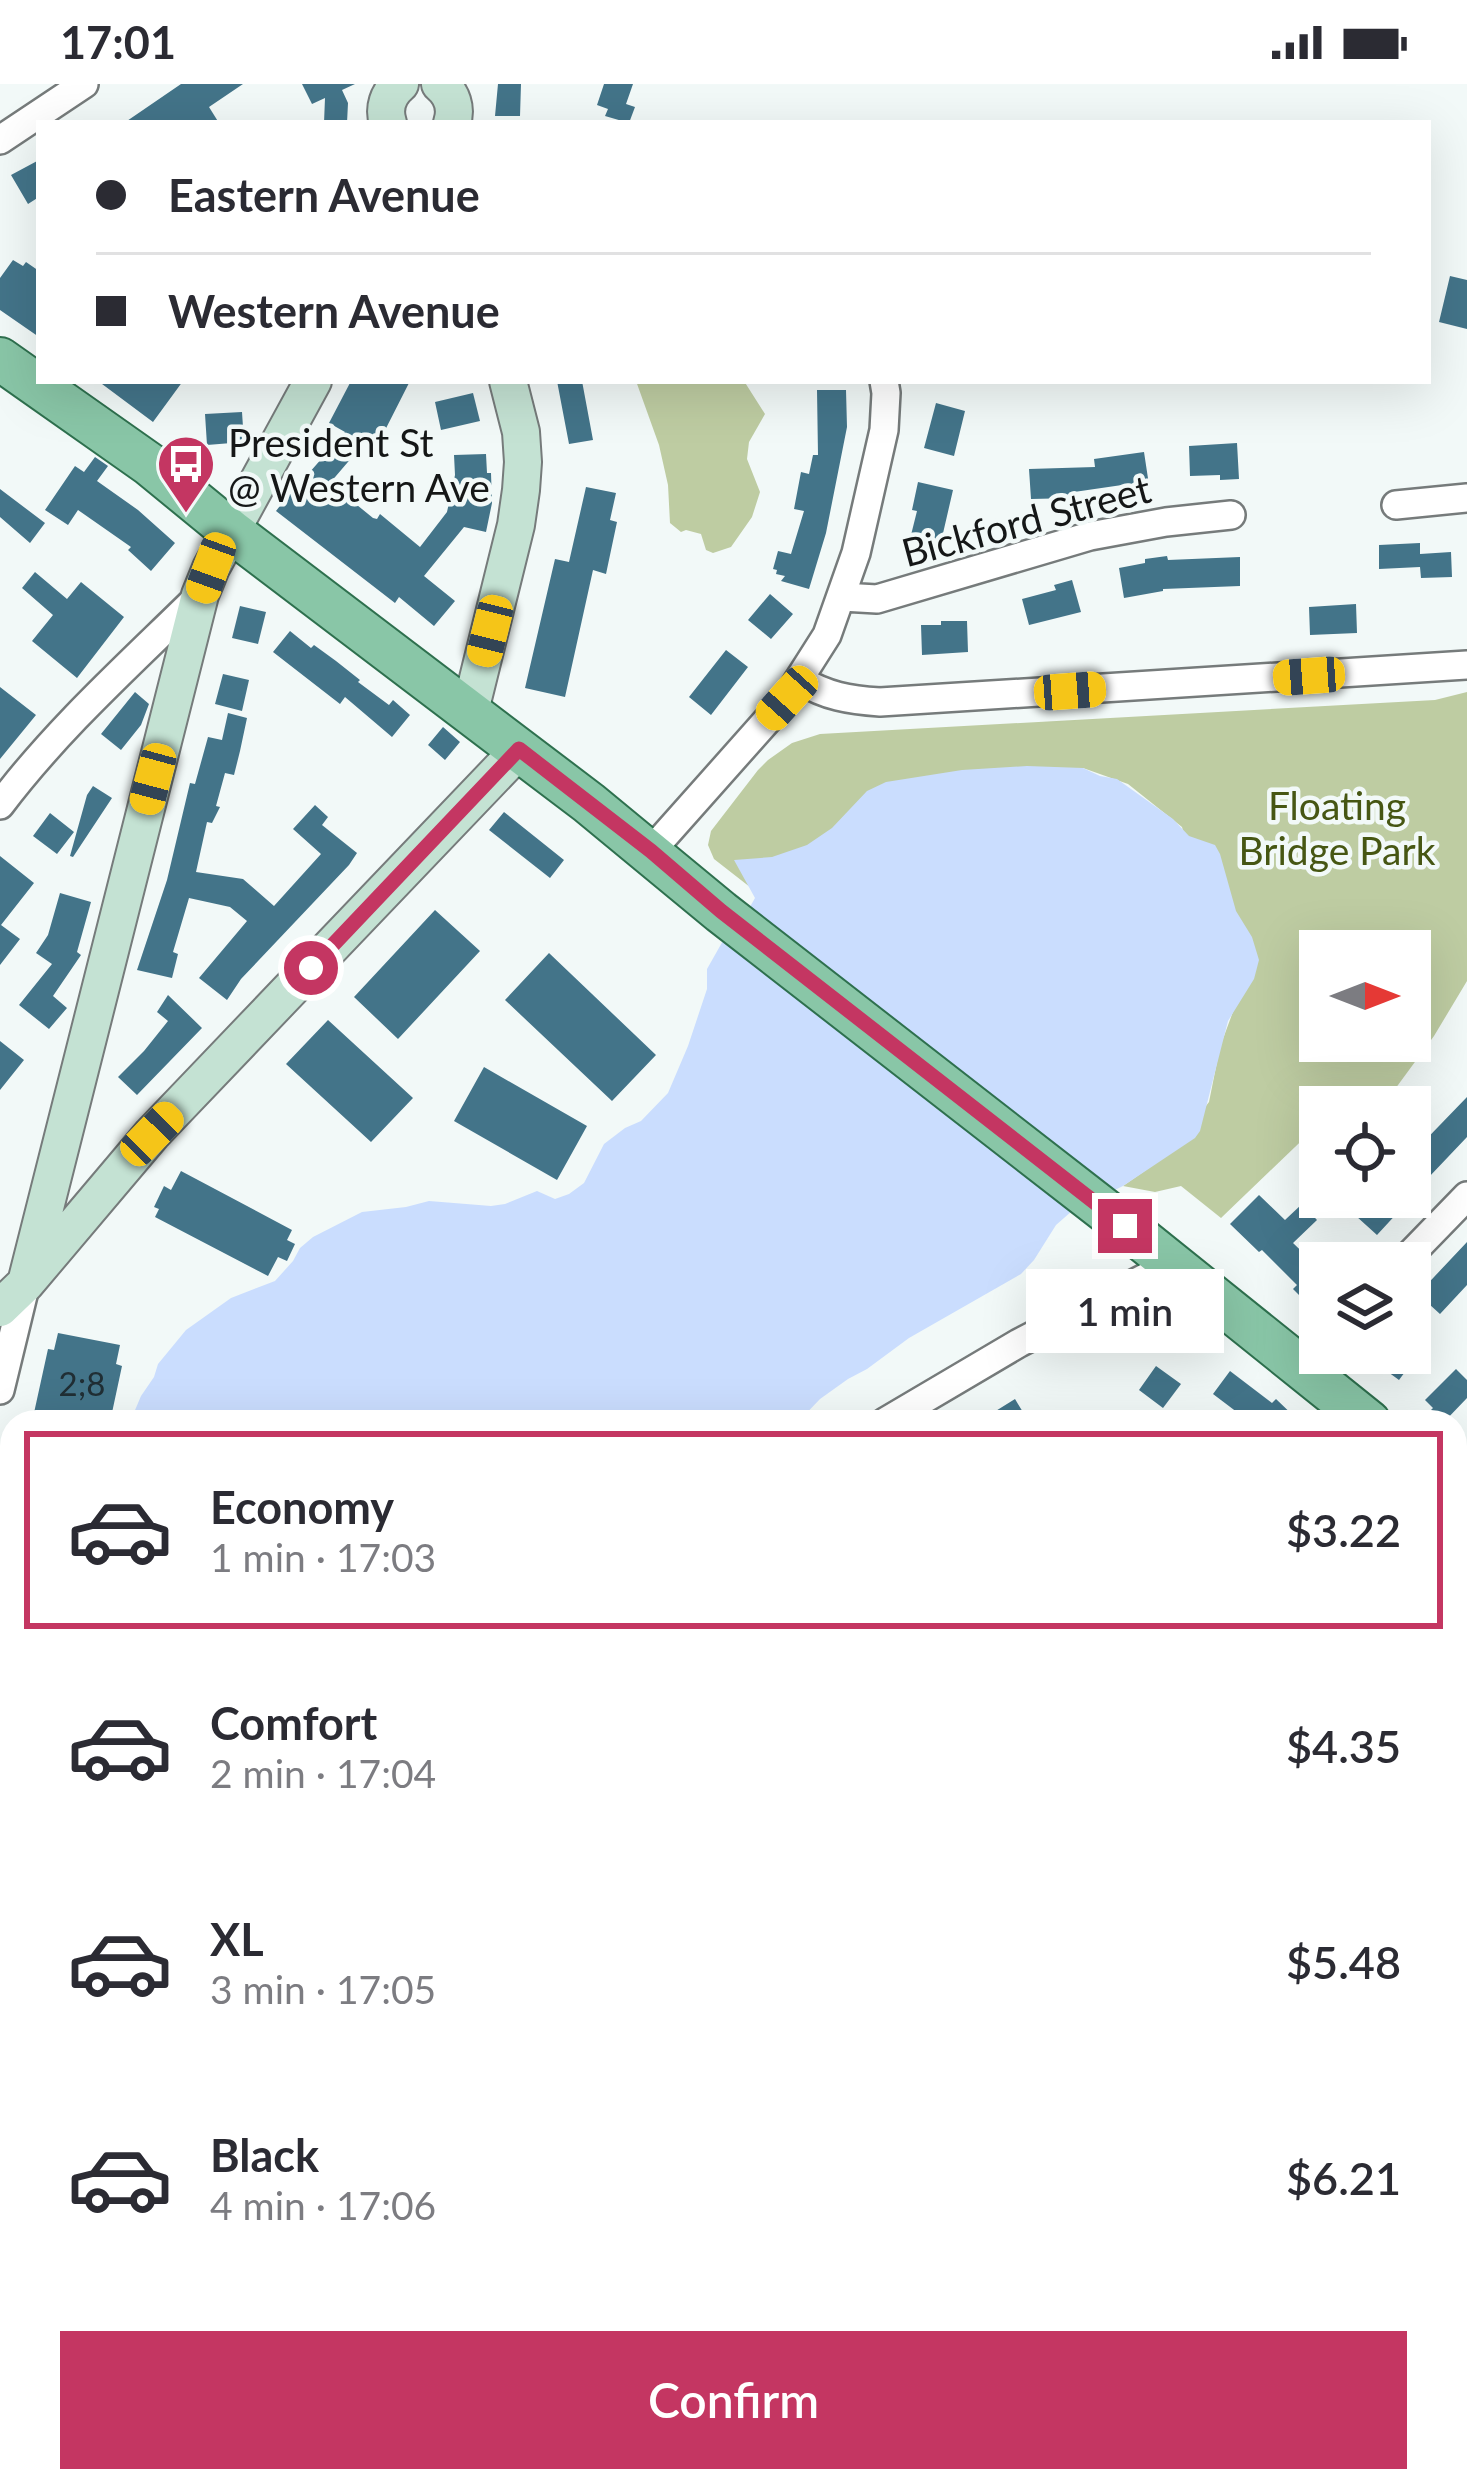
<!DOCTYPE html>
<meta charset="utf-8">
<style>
body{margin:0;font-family:Lato,sans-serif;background:#f7f7f7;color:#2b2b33;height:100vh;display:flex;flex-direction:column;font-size:45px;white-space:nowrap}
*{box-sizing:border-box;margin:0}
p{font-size:39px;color:#7c7c81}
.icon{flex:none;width:66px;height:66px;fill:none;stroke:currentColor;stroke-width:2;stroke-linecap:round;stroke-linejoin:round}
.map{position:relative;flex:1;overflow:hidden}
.details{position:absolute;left:0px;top:1326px;width:1467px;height:1083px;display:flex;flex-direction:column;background:#fff;border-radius:36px 36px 0 0;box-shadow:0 12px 48px #0002}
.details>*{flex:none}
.top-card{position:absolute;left:36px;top:36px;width:1395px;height:264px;border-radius:0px;box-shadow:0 12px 48px #0002;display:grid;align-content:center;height:264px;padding:0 60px;background:#fff}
.needle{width:78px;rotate:90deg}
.tools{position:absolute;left:1299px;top:846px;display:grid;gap:24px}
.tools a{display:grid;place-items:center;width:132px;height:132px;border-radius:0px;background:#fff;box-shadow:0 12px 48px #0002;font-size:60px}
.end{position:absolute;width:54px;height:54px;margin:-27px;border:15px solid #c43662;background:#fff;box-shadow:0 0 0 6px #fff}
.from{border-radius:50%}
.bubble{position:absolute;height:84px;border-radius:0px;background:#fff;box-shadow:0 12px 48px #0002;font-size:39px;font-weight:600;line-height:84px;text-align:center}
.car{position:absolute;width:36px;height:72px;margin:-36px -18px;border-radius:15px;box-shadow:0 0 9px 3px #0007;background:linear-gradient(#f5c518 24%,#345 0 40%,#f5c518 0 76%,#345 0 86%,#f5c518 0)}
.top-card b{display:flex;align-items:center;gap:42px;height:114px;font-size:45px}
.top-card b+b{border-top:3px solid #e1e1e2}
.top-card i{width:30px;height:30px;background:#2b2b33}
ul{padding:21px 0 0;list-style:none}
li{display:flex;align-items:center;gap:36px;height:198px;margin:0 24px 18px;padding:0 36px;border:6px solid transparent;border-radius:0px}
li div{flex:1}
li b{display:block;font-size:45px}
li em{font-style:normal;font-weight:600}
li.current{border-color:#c43662}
li>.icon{width:108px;height:108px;stroke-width:1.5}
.action{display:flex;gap:24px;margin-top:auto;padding:24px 60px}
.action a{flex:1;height:138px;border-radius:0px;background:#c43662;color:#fff;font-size:48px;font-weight:600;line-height:138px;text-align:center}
.status{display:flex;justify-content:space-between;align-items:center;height:84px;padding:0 60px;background:#fff;direction:ltr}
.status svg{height:33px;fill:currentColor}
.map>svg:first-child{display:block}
.green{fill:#becca2;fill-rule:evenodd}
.water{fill:#caddfe}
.building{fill:#437489}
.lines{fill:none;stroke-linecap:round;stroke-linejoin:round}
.street-casing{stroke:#767b7b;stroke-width:32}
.secondary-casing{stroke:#767b7b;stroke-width:40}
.primary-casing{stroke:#2e704e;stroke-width:46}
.street{stroke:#fff;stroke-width:27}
.secondary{stroke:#c4e2d3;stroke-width:36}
.primary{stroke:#89c6a7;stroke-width:42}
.route{stroke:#c43662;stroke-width:15}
.labels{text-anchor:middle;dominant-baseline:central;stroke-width:9;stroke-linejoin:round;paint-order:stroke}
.number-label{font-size:33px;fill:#202e34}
.poi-label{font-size:39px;fill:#151717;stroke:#f2f9f8;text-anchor:start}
.street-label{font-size:39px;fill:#151717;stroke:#f2f9f8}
.park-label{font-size:39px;fill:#465613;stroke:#f2f9f8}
</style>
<div class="status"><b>17:01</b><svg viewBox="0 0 49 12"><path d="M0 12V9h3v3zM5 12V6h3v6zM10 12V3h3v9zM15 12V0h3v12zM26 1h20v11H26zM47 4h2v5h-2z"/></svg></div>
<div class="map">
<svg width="1467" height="2408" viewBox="0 0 1467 2408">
<rect width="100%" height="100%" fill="#f2f9f8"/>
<path class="green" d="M636,297H744L765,330L749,358L747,375L760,408L752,433L731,463L713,469L706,466L701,450L686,446L681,448L670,439L668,401L659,361Z
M1467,608V897L1434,952L1387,1016L1372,1023H1320V1039L1221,1134L1181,1102L1155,1108L1123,1102L1169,1070L1209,1018L1220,963L1234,925L1182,743L1128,700L1083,684L1061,689L768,817L714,775L708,761L711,747L758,686L768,676L792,659L820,650L1435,616ZM1320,867H1410V957H1320Z"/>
<path class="water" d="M1027,682L1083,684L1100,692L1117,695L1173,735L1189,752L1215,761L1220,770L1236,827L1252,853L1259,876L1254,895L1228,937L1200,1047L1195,1054L1123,1102L1072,1127L1056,1141L1034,1176L1021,1190L909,1254L867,1285L848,1295L820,1315L798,1338H130L141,1312L154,1293L158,1280L186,1246L231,1214L275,1197L293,1177L300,1164L313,1153L362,1128L406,1123L429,1117L491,1122L505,1120L537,1107L555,1115L569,1110L584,1099L604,1060L625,1044L641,1037L668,1009L688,962L707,905V885L724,855L734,851L755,814L734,776L772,773L807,761L832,744L867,707L886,698L962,686Z"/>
<path class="building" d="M181,0H243L209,23L219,39H124Z
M302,0H355L342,6L348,19L347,39H324L325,14L312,20Z
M498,0H521L520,32H495Z
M604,0H633L626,20L635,23L629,39L605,32L608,25L597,21Z
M39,76V113L28,120L11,91Z
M13,176L23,182L26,178L39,187V253L0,226V194Z
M1450,192L1467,196V245L1439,238Z
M98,297H183L153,338Z
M351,297H410L376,364L365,358L330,399L373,434L377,435L380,430L420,463L447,428L455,391L454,371L486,370L487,389H491L492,419L486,448L464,443L424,492L455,517L434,542L399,513L395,519L276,427L307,387L309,389L345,348L329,339Z
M557,297H582L593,356L569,360Z
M817,306H846L847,343L826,449L809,505L781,497L785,492L776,490L777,486L773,485L778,467L791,470L804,427L794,425L801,388L809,390L813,371H818Z
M473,309L480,337L441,346L435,318Z
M936,319L965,327L954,372L924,364Z
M242,328L244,358L207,361L205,330Z
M1237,359L1239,395L1220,396V391L1190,392L1189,362Z
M1144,368L1149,401L1122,404V401L1074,408V414L1031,415L1029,385L1095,383L1094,375Z
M95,373L108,382L97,397L138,426L175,459L151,487L128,466L131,463L78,426L68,441L45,426L75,382L84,388Z
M918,398L953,406L941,458L911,451L917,427L912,426Z
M586,403L616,409L610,436L617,438L606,490L593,486L565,613L525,604L555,475L569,478Z
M0,405L45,439L30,459L0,433Z
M1420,459V470L1451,468L1452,493L1421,494L1420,483L1379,485V461Z
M1167,472L1168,476L1240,473V502L1163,505V507L1124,514L1119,484L1145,479V475Z
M35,488L67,515L81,498L124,533L77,594L32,557L53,531L22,504Z
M1072,496L1081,528L1029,541L1022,515L1056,506L1054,501Z
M770,510L793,530L771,555L748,536Z
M1356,520L1357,549L1310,551L1309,523Z
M240,522L266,528L258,560L232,554Z
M941,537H967L968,568L922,571L921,541H941Z
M290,547L311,564L314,561L336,577L360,596L358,598L389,621L393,616L410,631L392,653L345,613L340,620L273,568Z
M726,566L748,583L711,631L689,613Z
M223,590L249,596L242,627L215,620Z
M0,603L36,631L0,675Z
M135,608L149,620L141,641L121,666L101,650Z
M228,629L247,634L240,667L234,691L225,689L216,722L220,723L212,739L207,738L196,788L243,795L274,822L321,770L293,745L315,721L328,733L322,741L357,769L349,781L241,895L227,916L199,894L247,837L230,823L189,814L173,868L178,870L172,894L137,886L167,796L190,699L195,700L208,653L222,656Z
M443,643L460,658L445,676L428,661Z
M93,702L112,714L73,773L70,772L87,711Z
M504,728L564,776L550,794L489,746Z
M50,729L74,748L57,770L33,752Z
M0,772L34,799L1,841L20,855L0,881Z
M60,809L91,818L77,868L81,871L53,912L67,924L49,945L19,921L52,880L36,869L48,851Z
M435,826L480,867L398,955L354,913Z
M549,869L656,971L612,1017L505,916Z
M168,911L202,944L137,1011L118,993L144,967L168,937L157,928Z
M328,936L413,1014L371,1058L286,980Z
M0,957L24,976L0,1006Z
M484,983L587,1042L557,1096L454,1037Z
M1467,1013V1053L1410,1113V1072Z
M181,1087L292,1146L287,1156L295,1160L287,1177L278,1173L268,1192L155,1133L159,1125L154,1123L164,1102L171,1106Z
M1259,1111L1285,1136L1302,1120L1317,1136L1293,1159L1320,1185V1213L1311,1223L1293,1205L1297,1201L1262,1166L1259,1168L1230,1140Z
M1374,1113H1412L1377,1151L1356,1132Z
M1467,1158V1201L1440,1230L1418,1210Z
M58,1249L120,1261L116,1280L122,1282L110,1338H32L48,1265L54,1266Z
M1362,1269H1419L1399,1296Z
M1156,1282L1181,1300L1163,1324L1139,1306Z
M1456,1285L1467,1296V1314L1444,1338H1439L1429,1328L1433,1324L1425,1316Z
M1230,1287L1272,1319L1276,1315L1300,1338H1250L1213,1310Z
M1015,1315L1029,1338H978Z"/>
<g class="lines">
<defs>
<path id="street" d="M0,56L84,0
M1396,421L1467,414
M842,513L877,515L1090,452L1166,438L1231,431
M800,596C826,612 849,616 880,618L1467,581
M0,721C58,644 131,579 200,511
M651,767L787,614L827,551L856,469L884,346L886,309L884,297
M1402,1179L1467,1112
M0,1306L26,1199
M885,1338L1019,1259L1170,1181
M0,1525L12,1545
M1455,1848L1467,1840
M0,2274L12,2265
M856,2397L870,2408
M1119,2408L1123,2397"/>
<path id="secondary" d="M440,0C452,10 457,24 452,39
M388,39C383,24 388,10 400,0
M470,627L516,441L521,406L523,378L521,348L508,297
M26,1199L200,511L211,484L313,297
M0,1224L26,1199L152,1050L519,666"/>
<path id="primary" d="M0,275L149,380L232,448L589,719L721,828L1125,1142L1369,1338
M1455,1407L1467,1416"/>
</defs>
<use href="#street" class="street-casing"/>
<use href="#secondary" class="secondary-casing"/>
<use href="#primary" class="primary-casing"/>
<use href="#street" class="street"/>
<use href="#secondary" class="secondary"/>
<use href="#primary" class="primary"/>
</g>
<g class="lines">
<path class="route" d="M311,884L519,665L651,767L721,827L1125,1142"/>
</g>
<defs>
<symbol id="bus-pin" viewBox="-11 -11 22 30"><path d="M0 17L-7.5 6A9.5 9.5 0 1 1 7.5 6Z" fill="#c43662" stroke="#f2f9f8"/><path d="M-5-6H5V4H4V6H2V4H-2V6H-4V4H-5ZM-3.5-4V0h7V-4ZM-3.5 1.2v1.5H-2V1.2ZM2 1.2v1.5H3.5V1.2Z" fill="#fff"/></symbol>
</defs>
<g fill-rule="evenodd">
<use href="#bus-pin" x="153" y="347" width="66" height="90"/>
</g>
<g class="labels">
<g class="number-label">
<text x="82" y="1299">2;8</text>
</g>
<g class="poi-label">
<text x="228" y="358">President St<tspan x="228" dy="45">@ Western Ave</tspan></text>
</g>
<g class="street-label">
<text transform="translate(1026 436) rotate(-15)">Bickford Street</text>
</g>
<g class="park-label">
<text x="1337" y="721">Floating<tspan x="1337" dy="45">Bridge Park</tspan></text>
</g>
</g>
</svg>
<div class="tools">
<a><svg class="needle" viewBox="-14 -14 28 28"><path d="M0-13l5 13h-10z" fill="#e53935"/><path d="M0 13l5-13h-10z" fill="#7c7c81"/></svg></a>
<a><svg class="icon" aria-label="locate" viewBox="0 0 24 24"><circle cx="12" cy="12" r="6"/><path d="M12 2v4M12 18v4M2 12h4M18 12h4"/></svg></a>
<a><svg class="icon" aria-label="layers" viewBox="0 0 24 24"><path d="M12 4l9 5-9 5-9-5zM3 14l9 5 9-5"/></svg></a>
</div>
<i class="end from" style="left:311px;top:884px"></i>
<i class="end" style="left:1125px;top:1142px"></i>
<div class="bubble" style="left:1026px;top:1185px;width:198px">1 min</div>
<i class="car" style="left:211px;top:484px;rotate:200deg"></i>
<i class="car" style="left:490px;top:547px;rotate:194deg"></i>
<i class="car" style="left:1309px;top:592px;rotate:266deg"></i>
<i class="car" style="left:1070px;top:607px;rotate:86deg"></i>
<i class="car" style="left:787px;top:614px;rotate:222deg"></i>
<i class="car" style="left:153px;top:695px;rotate:195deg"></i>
<i class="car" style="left:152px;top:1050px;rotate:44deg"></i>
<div class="top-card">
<b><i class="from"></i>Eastern Avenue</b>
<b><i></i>Western Avenue</b>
</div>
<section class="details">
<ul>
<li class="current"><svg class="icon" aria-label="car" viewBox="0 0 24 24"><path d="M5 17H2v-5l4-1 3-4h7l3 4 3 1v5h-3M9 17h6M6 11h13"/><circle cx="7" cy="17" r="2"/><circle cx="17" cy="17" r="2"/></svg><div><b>Economy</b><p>1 min · 17:03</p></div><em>$3.22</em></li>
<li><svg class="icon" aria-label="car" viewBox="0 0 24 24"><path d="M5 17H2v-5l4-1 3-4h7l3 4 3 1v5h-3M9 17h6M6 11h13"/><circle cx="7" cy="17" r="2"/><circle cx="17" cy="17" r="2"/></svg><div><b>Comfort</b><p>2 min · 17:04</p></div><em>$4.35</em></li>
<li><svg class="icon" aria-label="car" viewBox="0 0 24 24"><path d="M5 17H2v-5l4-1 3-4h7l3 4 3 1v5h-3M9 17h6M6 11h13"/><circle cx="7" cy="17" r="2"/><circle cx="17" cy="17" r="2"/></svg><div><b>XL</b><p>3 min · 17:05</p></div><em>$5.48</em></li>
<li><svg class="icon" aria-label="car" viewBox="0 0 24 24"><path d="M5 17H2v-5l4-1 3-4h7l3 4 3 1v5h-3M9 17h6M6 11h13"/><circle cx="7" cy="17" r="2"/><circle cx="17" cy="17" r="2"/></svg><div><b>Black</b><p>4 min · 17:06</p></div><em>$6.21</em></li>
</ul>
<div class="action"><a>Confirm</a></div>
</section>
</div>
